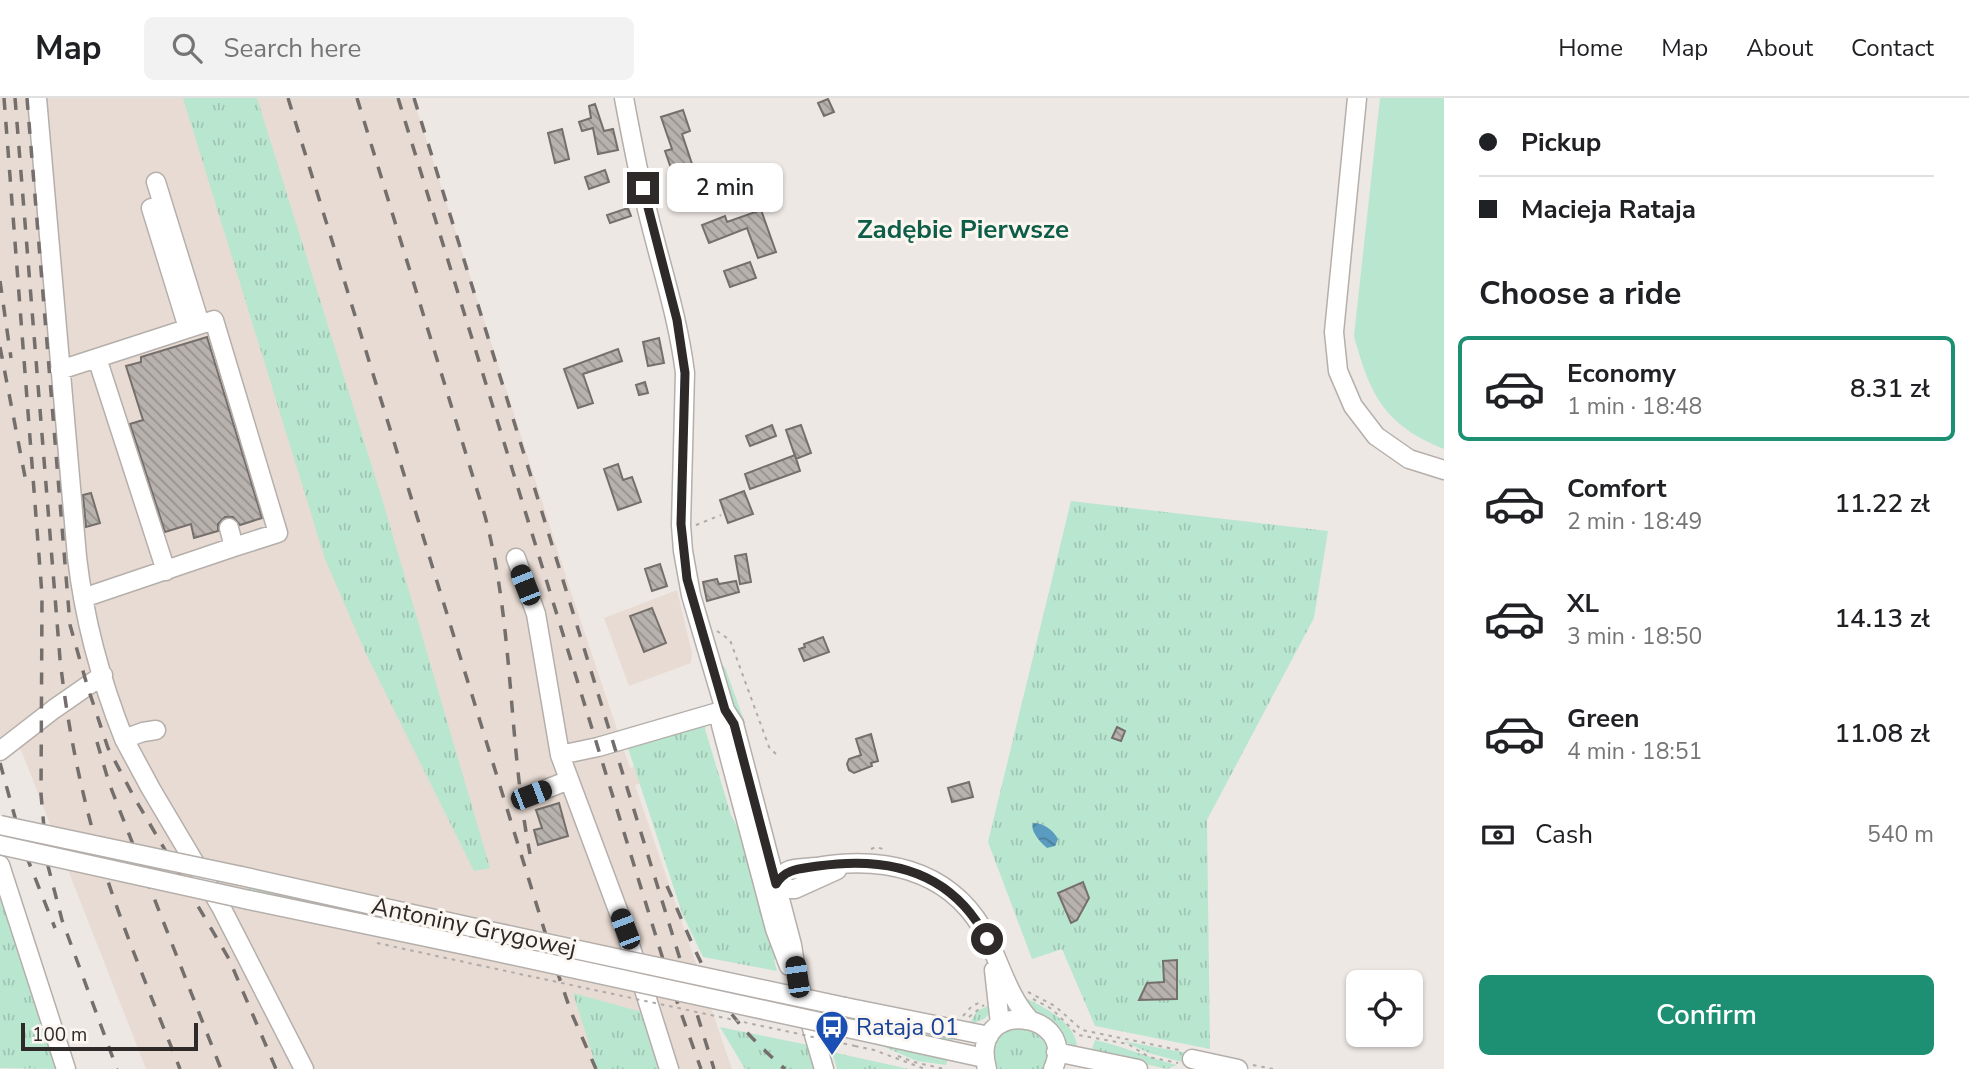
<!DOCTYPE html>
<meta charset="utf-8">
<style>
body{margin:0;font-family:"Nunito Sans",sans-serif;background:#f2f2f2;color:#202124;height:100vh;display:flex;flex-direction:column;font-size:26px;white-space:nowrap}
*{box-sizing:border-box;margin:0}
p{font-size:23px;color:#757577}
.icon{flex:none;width:38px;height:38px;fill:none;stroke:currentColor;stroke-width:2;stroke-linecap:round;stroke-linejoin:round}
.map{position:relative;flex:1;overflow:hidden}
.details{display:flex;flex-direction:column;background:#fff;width:525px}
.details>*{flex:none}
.hud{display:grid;align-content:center;height:154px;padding:0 35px;background:#fff}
.buttons{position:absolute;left:1346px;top:872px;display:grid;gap:14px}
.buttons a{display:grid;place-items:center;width:77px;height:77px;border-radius:10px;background:#fff;box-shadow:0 2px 5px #0004;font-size:35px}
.scale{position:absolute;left:21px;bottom:18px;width:177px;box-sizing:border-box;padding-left:7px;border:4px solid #2d2a29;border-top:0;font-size:19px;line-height:24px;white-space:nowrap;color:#2d2a29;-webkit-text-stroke:5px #fcf6f1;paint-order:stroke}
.end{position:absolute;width:32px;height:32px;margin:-16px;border:9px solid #2d2a29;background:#fff;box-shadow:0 0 0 4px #fff}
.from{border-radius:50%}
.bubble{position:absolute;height:49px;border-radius:10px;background:#fff;box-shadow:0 2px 5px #0004;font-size:23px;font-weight:600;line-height:49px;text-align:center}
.car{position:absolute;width:21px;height:42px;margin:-21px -10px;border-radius:9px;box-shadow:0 0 5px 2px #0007;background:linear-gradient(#222 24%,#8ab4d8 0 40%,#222 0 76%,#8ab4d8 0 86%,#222 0)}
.hud b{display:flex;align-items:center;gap:24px;height:66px;font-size:26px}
.hud b+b{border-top:2px solid #e0e0e0}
.hud i{width:18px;height:18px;background:#202124}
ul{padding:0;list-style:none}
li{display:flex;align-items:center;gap:21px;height:105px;margin:0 14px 10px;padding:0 21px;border:4px solid transparent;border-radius:10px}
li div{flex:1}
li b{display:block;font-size:26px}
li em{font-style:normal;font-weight:600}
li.on{border-color:#1d9073}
li>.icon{width:63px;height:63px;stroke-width:1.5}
h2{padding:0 35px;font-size:32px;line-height:84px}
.pay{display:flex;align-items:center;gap:18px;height:77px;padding:0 35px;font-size:26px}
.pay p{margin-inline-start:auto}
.cta{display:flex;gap:14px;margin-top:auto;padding:14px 35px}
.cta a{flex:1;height:80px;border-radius:10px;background:#1d9073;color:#fff;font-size:28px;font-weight:600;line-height:80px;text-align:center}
header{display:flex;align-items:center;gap:42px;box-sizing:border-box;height:98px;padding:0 35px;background:#fff;border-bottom:2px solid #e0e0e0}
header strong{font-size:33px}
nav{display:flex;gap:38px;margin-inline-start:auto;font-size:24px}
.search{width:490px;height:63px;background:#f2f2f2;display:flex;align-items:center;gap:18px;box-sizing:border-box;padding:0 24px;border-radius:10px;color:#757577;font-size:26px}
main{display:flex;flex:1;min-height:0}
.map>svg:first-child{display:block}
.built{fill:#e8dbd3}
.grass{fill:url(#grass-tufts)}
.garden{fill:#b9e6cf}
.water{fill:url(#water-waves)}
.building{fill:url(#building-back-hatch);stroke:#746f6b;stroke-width:2}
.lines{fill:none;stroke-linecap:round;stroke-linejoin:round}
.minor-casing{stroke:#b5afab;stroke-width:21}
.path{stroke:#b0aba8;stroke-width:2;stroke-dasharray:3.5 5;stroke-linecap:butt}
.minor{stroke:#fff;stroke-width:18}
.rail{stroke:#746f6d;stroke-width:3.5;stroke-dasharray:12 12;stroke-linecap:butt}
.minor-bridge-casing{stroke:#b5afab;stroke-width:21;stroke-linecap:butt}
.path-bridge{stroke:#b0aba8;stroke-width:2;stroke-dasharray:3.5 5;stroke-linecap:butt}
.minor-bridge{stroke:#fff;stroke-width:18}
.route{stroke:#2d2a29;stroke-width:9}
.labels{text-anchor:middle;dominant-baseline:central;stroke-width:6;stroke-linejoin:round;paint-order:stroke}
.street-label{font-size:24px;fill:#2d2a29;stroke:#fcf6f1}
.transit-label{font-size:24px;fill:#164399;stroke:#fcf6f1;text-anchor:start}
.neighbourhood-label{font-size:26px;font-weight:bold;fill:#0d5d49;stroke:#fcf6f1}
</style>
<header>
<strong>Map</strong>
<div class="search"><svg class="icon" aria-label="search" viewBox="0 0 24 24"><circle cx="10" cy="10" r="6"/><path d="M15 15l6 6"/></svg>Search here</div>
<nav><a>Home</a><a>Map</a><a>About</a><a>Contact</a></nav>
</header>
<main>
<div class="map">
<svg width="1444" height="971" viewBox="0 0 1444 971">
<defs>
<pattern id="grass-tufts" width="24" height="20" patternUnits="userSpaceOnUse" patternTransform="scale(1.75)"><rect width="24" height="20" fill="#b9e6cf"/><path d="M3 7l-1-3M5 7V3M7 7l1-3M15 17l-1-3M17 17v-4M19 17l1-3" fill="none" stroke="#9fc5b2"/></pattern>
<pattern id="water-waves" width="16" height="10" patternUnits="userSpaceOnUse" patternTransform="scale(1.75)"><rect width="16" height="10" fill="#5a9bbf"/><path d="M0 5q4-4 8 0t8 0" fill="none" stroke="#4b7f9b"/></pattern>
<pattern id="building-back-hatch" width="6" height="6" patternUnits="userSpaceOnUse" patternTransform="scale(1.75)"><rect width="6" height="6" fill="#b8b2ae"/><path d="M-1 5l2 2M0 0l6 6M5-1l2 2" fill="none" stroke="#96918e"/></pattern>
</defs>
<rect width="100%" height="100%" fill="#eee8e4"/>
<path class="built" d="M0,0H413L570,491L630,670L655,663L660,679L635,687L732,971H146L21,652L0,646Z
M677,492L692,555L691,565L629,588L604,520Z"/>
<path class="grass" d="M183,0H257L383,404L490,770L474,773L367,558L325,461Z
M1071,403L1328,433L1314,520L1207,722L1210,951L1095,928L1062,851L1032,861L988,744Z
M717,559L726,572L745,625L742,627L736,618Z
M699,626L706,628L705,631L731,717L740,734L777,861L774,862L777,873L703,859L682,815L627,647Z
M244,786L469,835L472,842L246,791Z
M0,794L58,971L0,970Z
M573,895L642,914L661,971H597Z
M1028,901C1047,911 1077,926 1077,950C1060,945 1056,928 1043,918C1035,913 1026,908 1018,902Z
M990,907V915L984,921L969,927L977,913Z
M847,916L953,938L951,947L850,924Z
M720,929L808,947L815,971H745Z
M1026,929C1043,939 1052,948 1045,969L1043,971H997C984,944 1000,931 1026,929Z
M1095,942C1123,948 1149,960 1177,967L1167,971L1091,954Z
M1123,943L1187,955L1182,964L1149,955Z
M880,945L948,959L946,967L917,963L880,947Z
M832,954L909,971H837Z"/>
<path class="garden" d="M1380,0H1444V351C1384,327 1370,297 1354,238Z"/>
<path class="water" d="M1033,725C1044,725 1053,732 1058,741L1055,748L1047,750C1040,744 1030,733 1033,725Z"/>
<path class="building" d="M828,1L834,14L824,18L818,5Z
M595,6L604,33L613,31L618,52L598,56L593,30L582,33L579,24L591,20L589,8Z
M683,12L690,33L682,36L692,66L672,73L665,53L672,51L661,19Z
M562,31L569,61L555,65L548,35Z
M605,72L609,84L589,91L585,79Z
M628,110L631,118L610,125L607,117Z
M761,112L776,154L758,160L747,130L709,145L702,127L725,118L727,124Z
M750,164L756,180L730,189L724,173Z
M207,239L262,420L240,427L233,419H225L218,426V433L194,440L191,426L165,434L130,326L143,322L126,268L141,264V259Z
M659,240L664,265L648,268L643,244Z
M618,251L622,263L583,276L593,305L578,310L564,271Z
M645,284L648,295L639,297L636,287Z
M772,327L776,338L750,348L746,338Z
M801,327L811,355L796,361L786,332Z
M795,357L800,373L750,391L745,376Z
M618,366L623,382L632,379L641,404L618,412L604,371Z
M744,393L753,416L728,425L720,402Z
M91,395L100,425L86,429L83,397Z
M746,456L751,484L740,486L735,458Z
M660,466L667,488L652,493L645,471Z
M717,481L719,486L736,483L739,494L707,503L703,484Z
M652,510L666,545L644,554L630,518Z
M823,539L829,554L804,563L799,551L805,549L804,546Z
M1117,629L1125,633L1121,643L1112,640Z
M871,636L878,663L871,665L872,668L854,675L849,672L847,666L849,661L861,657L856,641Z
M969,684L973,699L952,704L948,690Z
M559,705L568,738L538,747L534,732L542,730L536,712Z
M1083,784L1089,800L1077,822L1071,825L1058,795Z
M1177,862V901L1139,902L1147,885L1164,884L1163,863Z"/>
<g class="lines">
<defs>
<path id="minor" d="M37,0L77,459C84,520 101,583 124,641L143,634L156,632
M624,0C631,37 638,75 647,111C660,166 678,218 685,275L681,427L683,453L691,497L725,612L734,626L792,847L797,879L824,971
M1357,0L1334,234L1338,273L1353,308L1376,338L1409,361L1444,372
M156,84L200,226
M151,110L188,230
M97,260L166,473
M60,272L214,222L278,435L234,449
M516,460L536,516L560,657L598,649L725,612
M83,500L234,449L229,430
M725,612L721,627L775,831L789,868
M124,641L151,691L221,809L304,971
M0,653L54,611L103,577
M560,657L625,831L669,971
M531,697L569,682
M0,767L66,971
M241,778L471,829
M776,786L788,791H795L837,772
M764,789C779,785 779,776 790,772C798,770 808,770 816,769C881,758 946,770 982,830C999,860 1006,895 1029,921
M249,802L474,849
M994,872L1000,926
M845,909L989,938
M852,931L984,960
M1056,954L1138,971
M1192,961L1238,971
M987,971C967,898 1080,912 1053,971"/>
</defs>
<use href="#minor" class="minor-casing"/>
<path class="path" d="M696,427L721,417
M717,533L730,542L769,649L777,657
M871,751L876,749L886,752
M377,845L478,867
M1028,894L1055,908L1082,932L1179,952
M1033,901L1052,911L1078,937L1128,946L1149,959L1178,965
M963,918L972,908L983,903
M969,919L984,907
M855,948L874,952L925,971
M898,958L914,964L944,971
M1253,967L1273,971"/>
<use href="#minor" class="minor"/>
<path class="rail" d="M4,0L42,497L41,696L47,764L62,822L117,971
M15,0L60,561C69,642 87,724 114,801C134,858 158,915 180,971
M27,0L70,527L87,587L108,650L134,699L229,861L276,971
M288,0L557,873L571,914L596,971
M357,0L485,418C514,528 508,644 530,756
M398,0L670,884L701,971
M414,0L714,971
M0,183L11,260
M0,249L26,384
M97,644L109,685L221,971
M0,665L24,752L55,830
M667,788C685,828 701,871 725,907C742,931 763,952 785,971"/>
<defs>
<path id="minor-bridge" d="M0,727L241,778
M0,747L249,802
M471,829L845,909
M474,849L852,931"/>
</defs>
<use href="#minor-bridge" class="minor-bridge-casing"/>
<path class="path-bridge" d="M478,867L855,948"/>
<use href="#minor-bridge" class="minor-bridge"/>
</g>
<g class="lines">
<path class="route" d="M643,90L677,222L685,275L681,426L687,481L725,612L734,626L776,786C786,770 800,771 818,768C888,758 952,773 987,841"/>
</g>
<defs>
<symbol id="bus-pin" viewBox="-11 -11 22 30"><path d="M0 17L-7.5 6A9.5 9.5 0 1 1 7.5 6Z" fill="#1a4fb4" stroke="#fcf6f1"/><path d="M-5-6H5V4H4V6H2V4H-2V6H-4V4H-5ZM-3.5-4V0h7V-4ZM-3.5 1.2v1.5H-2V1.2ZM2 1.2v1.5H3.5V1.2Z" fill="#fff"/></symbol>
</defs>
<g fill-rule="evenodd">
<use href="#bus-pin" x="813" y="910" width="38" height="52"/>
</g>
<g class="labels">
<g class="street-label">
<text transform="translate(474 829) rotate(12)">Antoniny Grygowej</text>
</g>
<g class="transit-label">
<text x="856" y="929">Rataja 01</text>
</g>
<g class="neighbourhood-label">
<text x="963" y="131">Zadębie Pierwsze</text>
</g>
</g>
</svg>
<div class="buttons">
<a><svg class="icon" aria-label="locate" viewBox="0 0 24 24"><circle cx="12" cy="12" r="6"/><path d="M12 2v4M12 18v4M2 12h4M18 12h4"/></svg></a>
</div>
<div class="scale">100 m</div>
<i class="end from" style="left:987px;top:841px"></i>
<i class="end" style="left:643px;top:90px"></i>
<div class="bubble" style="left:667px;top:65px;width:116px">2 min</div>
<i class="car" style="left:525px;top:487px;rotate:338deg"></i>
<i class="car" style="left:531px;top:697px;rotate:69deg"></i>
<i class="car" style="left:625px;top:831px;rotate:339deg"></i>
<i class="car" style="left:797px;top:879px;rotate:352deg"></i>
</div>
<section class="details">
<div class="hud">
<b><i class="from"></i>Pickup</b>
<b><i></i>Macieja Rataja</b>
</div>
<h2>Choose a ride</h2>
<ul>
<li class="on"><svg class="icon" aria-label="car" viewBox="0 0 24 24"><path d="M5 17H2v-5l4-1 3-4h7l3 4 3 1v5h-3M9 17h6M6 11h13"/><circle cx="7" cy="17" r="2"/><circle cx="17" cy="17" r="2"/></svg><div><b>Economy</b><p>1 min · 18:48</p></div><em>8.31 zł</em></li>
<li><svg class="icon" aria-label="car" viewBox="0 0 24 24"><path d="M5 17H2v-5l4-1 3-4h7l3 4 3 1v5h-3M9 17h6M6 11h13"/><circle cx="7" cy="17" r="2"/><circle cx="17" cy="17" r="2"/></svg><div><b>Comfort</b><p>2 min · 18:49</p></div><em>11.22 zł</em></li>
<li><svg class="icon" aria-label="car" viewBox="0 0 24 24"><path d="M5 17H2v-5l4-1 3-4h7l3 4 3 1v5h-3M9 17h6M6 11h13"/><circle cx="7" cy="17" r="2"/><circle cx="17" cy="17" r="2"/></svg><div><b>XL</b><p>3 min · 18:50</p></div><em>14.13 zł</em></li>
<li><svg class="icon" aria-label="car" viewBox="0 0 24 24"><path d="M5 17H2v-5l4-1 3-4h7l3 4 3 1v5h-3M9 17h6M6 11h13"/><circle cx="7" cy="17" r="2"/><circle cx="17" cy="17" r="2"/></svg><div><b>Green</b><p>4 min · 18:51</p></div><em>11.08 zł</em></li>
</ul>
<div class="pay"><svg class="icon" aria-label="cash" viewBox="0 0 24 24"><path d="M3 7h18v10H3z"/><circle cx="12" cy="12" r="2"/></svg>Cash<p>540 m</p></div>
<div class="cta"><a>Confirm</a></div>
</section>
</main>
